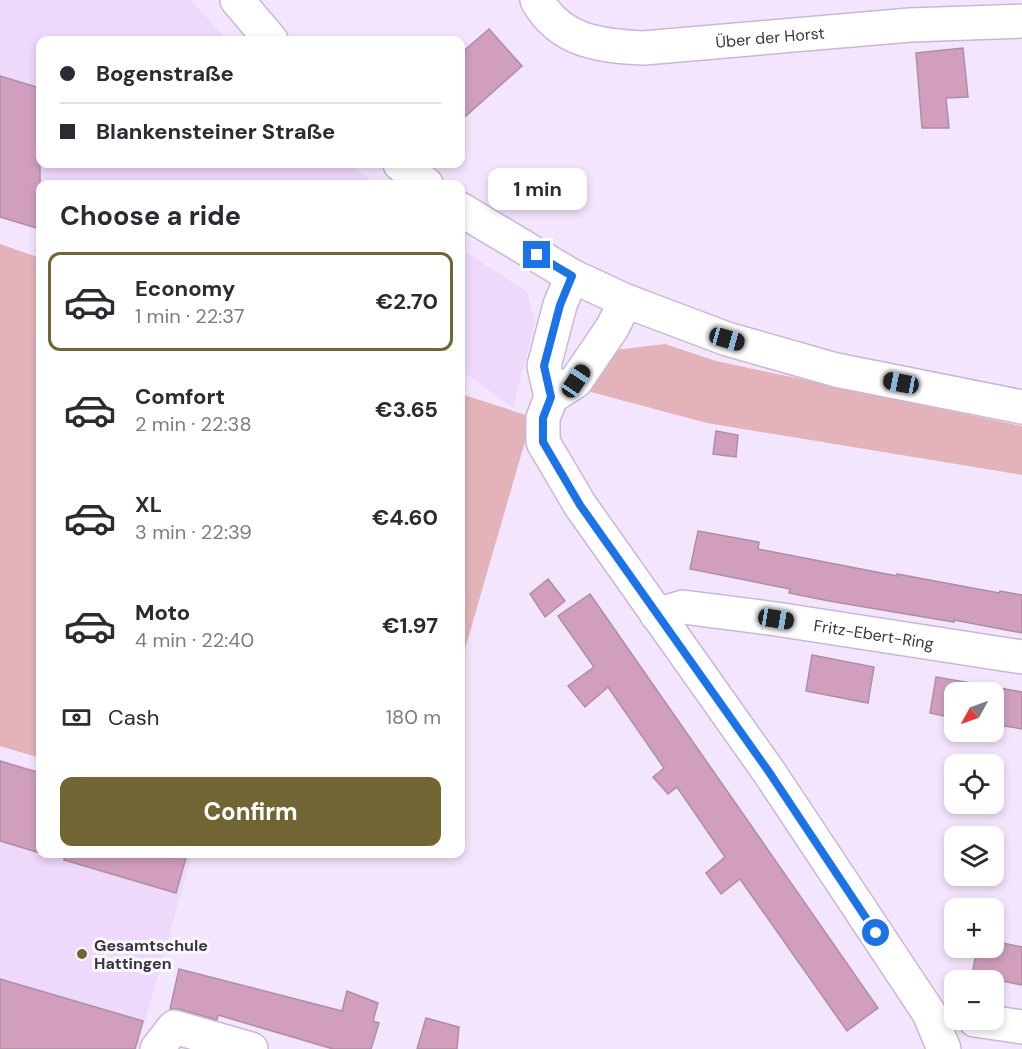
<!DOCTYPE html>
<meta charset="utf-8">
<style>
body{margin:0;font-family:"DM Sans",sans-serif;background:#f7f7f7;color:#2b2b33;height:100vh;display:flex;flex-direction:column;font-size:22px;white-space:nowrap}
*{box-sizing:border-box;margin:0}
p{font-size:20px;color:#7c7c81}
.icon{flex:none;width:33px;height:33px;fill:none;stroke:currentColor;stroke-width:2;stroke-linecap:round;stroke-linejoin:round}
.map{position:relative;flex:1;overflow:hidden}
.drawer{position:absolute;left:36px;top:180px;width:429px;height:678px;display:flex;flex-direction:column;background:#fff;border-radius:12px;box-shadow:0 3px 9px #0003}
.drawer>*{flex:none}
.guide{position:absolute;left:36px;top:36px;width:429px;height:132px;border-radius:12px;box-shadow:0 3px 9px #0003;display:grid;align-content:center;height:132px;padding:0 24px;background:#fff}
.needle{width:39px;rotate:230deg}
.controls{position:absolute;left:944px;top:682px;display:grid;gap:12px}
.controls a{display:grid;place-items:center;width:60px;height:60px;border-radius:12px;background:#fff;box-shadow:0 3px 9px #0003;font-size:30px}
.end{position:absolute;width:27px;height:27px;margin:-14px;border:8px solid #1a73e8;background:#fff;box-shadow:0 0 0 3px #fff}
.from{border-radius:50%}
.bubble{position:absolute;height:42px;border-radius:12px;background:#fff;box-shadow:0 3px 9px #0003;font-size:20px;font-weight:700;line-height:42px;text-align:center}
.car{position:absolute;width:18px;height:36px;margin:-18px -9px;border-radius:8px;box-shadow:0 0 4px 2px #0007;background:linear-gradient(#222 24%,#8ab4d8 0 40%,#222 0 76%,#8ab4d8 0 86%,#222 0)}
.guide b{display:flex;align-items:center;gap:21px;height:57px;font-size:22px}
.guide b+b{border-top:2px solid #e1e1e2}
.guide i{width:15px;height:15px;background:#2b2b33}
ul{padding:0;list-style:none}
li{display:flex;align-items:center;gap:18px;height:99px;margin:0 12px 9px;padding:0 12px;border:3px solid transparent;border-radius:12px}
li div{flex:1}
li b{display:block;font-size:22px}
li em{font-style:normal;font-weight:700}
li.current{border-color:#716633}
li>.icon{width:54px;height:54px;stroke-width:1.5}
h2{padding:0 24px;font-size:27px;line-height:72px}
.pay{display:flex;align-items:center;gap:15px;height:66px;padding:0 24px;font-size:22px}
.pay p{margin-inline-start:auto}
.primary-button{display:flex;gap:12px;margin-top:auto;padding:12px 24px}
.primary-button a{flex:1;height:69px;border-radius:12px;background:#716633;color:#fff;font-size:24px;font-weight:700;line-height:69px;text-align:center}
.map>svg:first-child{display:block}
.built{fill:#eed8fc}
.green{fill:#e3b3b9}
.building{fill:#d19ebe;stroke:#ad8fa1;stroke-width:1.5}
.lines{fill:none;stroke-linecap:round;stroke-linejoin:round}
.minor-casing{stroke:#c9b8d5;stroke-width:36}
.major-casing{stroke:#c9b8d5;stroke-width:36}
.minor{stroke:#fff;stroke-width:33}
.major{stroke:#fff;stroke-width:33}
.route{stroke:#1a73e8;stroke-width:8}
.poi-dot{fill:#716633;stroke:#faf7fd;stroke-width:2}
.labels{text-anchor:middle;dominant-baseline:central;stroke-width:6;stroke-linejoin:round;paint-order:stroke}
.street-label{font-size:16px;fill:#3b3440;stroke:#faf7fd}
.poi-label{font-size:16px;font-weight:bold;fill:#3b3440;stroke:#faf7fd;text-anchor:start}
</style>
<div class="map">
<svg width="1022" height="1049" viewBox="0 0 1022 1049">
<rect width="100%" height="100%" fill="#f3e5fd"/>
<path class="built" d="M0,0H191L227,40H40V164H351L375,184H40V230L0,218Z
M461,249L527,292L535,322L513,408L461,370Z
M0,760L40,771V854H192L137,1049H0Z"/>
<path class="green" d="M0,244L40,258V758L0,746Z
M665,344L716,361L1022,426V475L707,423L587,391L615,350Z
M461,394L532,417L461,663Z"/>
<path class="building" d="M489,29L522,66L460,121V54Z
M963,48L968,97L946,98L949,128H922L916,53Z
M0,76L40,88V229L0,217Z
M716,431L738,435L736,457L713,454Z
M698,531L759,542L758,549L897,576V574L999,593L1000,591L1022,595V633L954,620V622L829,601L789,593L790,589L690,569Z
M548,579L565,601L545,617L530,594Z
M590,594L878,1008L847,1031L740,879L721,894L706,873L725,857L677,787L668,794L653,777L664,768L608,687L585,707L568,686L594,667L558,616Z
M812,655L874,667L868,703L806,691Z
M936,677L1022,692V729L993,724V693H954V718L930,713Z
M0,761L40,773V853L0,841Z
M65,854H187L176,893L64,860Z
M993,941L1022,947V985L972,975L977,948H993Z
M179,969L342,1011L347,991L378,1003L373,1021L379,1023L371,1049H333L218,1015L217,1020L179,1009H170Z
M0,979L143,1021L135,1049H0Z
M426,1018L459,1027L457,1049H417Z"/>
<g class="lines">
<defs>
<g id="minor">
<path id="s1" d="M537,0C560,42 601,46 644,48L910,25L1022,21"/>
<path d="M572,276L560,305L544,366L551,397L543,418V442L580,505L769,772L929,1013L944,1049"/>
<path d="M551,397L576,381L612,328L626,301"/>
<path id="s2" d="M657,615L683,607L776,619L1022,657"/>
<path d="M975,1020L1022,1027"/>
<path d="M157,1049L174,1027L251,1049"/>
</g>
<path id="major" d="M237,0L271,40
M400,164L426,184
M460,209L572,276L626,301L727,339L836,370L1022,407"/>
</defs>
<use href="#minor" class="minor-casing"/>
<use href="#major" class="major-casing"/>
<use href="#minor" class="minor"/>
<use href="#major" class="major"/>
</g>
<g class="lines">
<path class="route" d="M537,255L572,276L560,305L544,366L551,397L543,418V442L580,505L769,772L876,933"/>
</g>
<circle class="poi-dot" cx="82" cy="954" r="6"/>
<g class="labels">
<g class="street-label">
<text stroke="none"><textPath href="#s1" startOffset="250">Über der Horst</textPath></text>
<text stroke="none"><textPath href="#s2" startOffset="220">Fritz-Ebert-Ring</textPath></text>
</g>
<g class="poi-label">
<text x="94" y="945">Gesamtschule<tspan x="94" dy="18">Hattingen</tspan></text>
</g>
</g>
</svg>
<div class="controls">
<a><svg class="needle" viewBox="-14 -14 28 28"><path d="M0-13l5 13h-10z" fill="#e53935"/><path d="M0 13l5-13h-10z" fill="#7c7c81"/></svg></a>
<a><svg class="icon" aria-label="locate" viewBox="0 0 24 24"><circle cx="12" cy="12" r="6"/><path d="M12 2v4M12 18v4M2 12h4M18 12h4"/></svg></a>
<a><svg class="icon" aria-label="layers" viewBox="0 0 24 24"><path d="M12 4l9 5-9 5-9-5zM3 14l9 5 9-5"/></svg></a>
<a>+</a>
<a>−</a>
</div>
<i class="end from" style="left:876px;top:933px"></i>
<i class="end" style="left:537px;top:255px"></i>
<div class="bubble" style="left:488px;top:168px;width:99px">1 min</div>
<i class="car" style="left:727px;top:339px;rotate:106deg"></i>
<i class="car" style="left:576px;top:381px;rotate:34deg"></i>
<i class="car" style="left:901px;top:383px;rotate:281deg"></i>
<i class="car" style="left:776px;top:619px;rotate:99deg"></i>
<div class="guide">
<b><i class="from"></i>Bogenstraße</b>
<b><i></i>Blankensteiner Straße</b>
</div>
<section class="drawer">
<h2>Choose a ride</h2>
<ul>
<li class="current"><svg class="icon" aria-label="car" viewBox="0 0 24 24"><path d="M5 17H2v-5l4-1 3-4h7l3 4 3 1v5h-3M9 17h6M6 11h13"/><circle cx="7" cy="17" r="2"/><circle cx="17" cy="17" r="2"/></svg><div><b>Economy</b><p>1 min · 22:37</p></div><em>€2.70</em></li>
<li><svg class="icon" aria-label="car" viewBox="0 0 24 24"><path d="M5 17H2v-5l4-1 3-4h7l3 4 3 1v5h-3M9 17h6M6 11h13"/><circle cx="7" cy="17" r="2"/><circle cx="17" cy="17" r="2"/></svg><div><b>Comfort</b><p>2 min · 22:38</p></div><em>€3.65</em></li>
<li><svg class="icon" aria-label="car" viewBox="0 0 24 24"><path d="M5 17H2v-5l4-1 3-4h7l3 4 3 1v5h-3M9 17h6M6 11h13"/><circle cx="7" cy="17" r="2"/><circle cx="17" cy="17" r="2"/></svg><div><b>XL</b><p>3 min · 22:39</p></div><em>€4.60</em></li>
<li><svg class="icon" aria-label="car" viewBox="0 0 24 24"><path d="M5 17H2v-5l4-1 3-4h7l3 4 3 1v5h-3M9 17h6M6 11h13"/><circle cx="7" cy="17" r="2"/><circle cx="17" cy="17" r="2"/></svg><div><b>Moto</b><p>4 min · 22:40</p></div><em>€1.97</em></li>
</ul>
<div class="pay"><svg class="icon" aria-label="cash" viewBox="0 0 24 24"><path d="M3 7h18v10H3z"/><circle cx="12" cy="12" r="2"/></svg>Cash<p>180 m</p></div>
<div class="primary-button"><a>Confirm</a></div>
</section>
</div>
